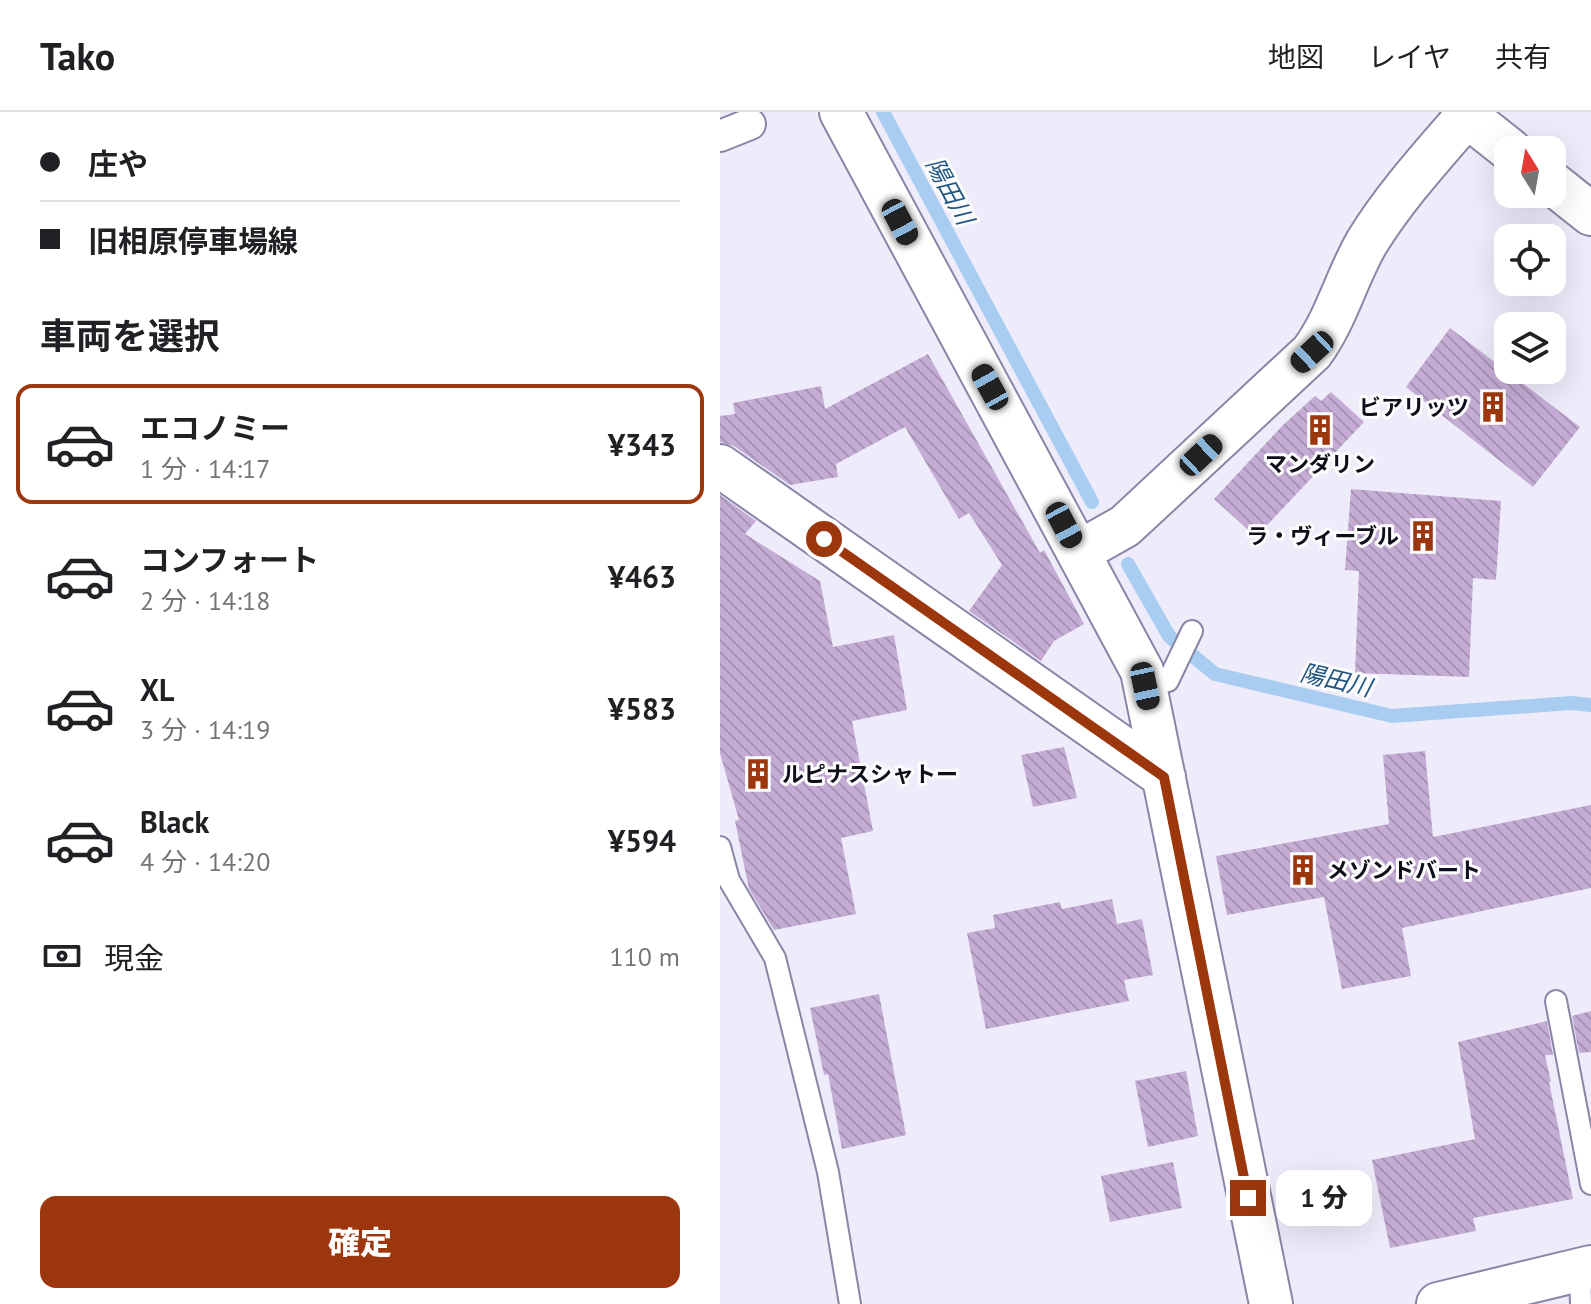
<!DOCTYPE html>
<html lang="ja">
<meta charset="utf-8">
<style>
body{margin:0;font-family:"PT Sans","Noto Sans JP",sans-serif;background:#f6f6f6;color:#202124;height:100vh;display:flex;flex-direction:column;font-size:30px;white-space:nowrap}
*{box-sizing:border-box;margin:0}
p{font-size:26px;color:#757577}
.icon{flex:none;width:44px;height:44px;fill:none;stroke:currentColor;stroke-width:2;stroke-linecap:round;stroke-linejoin:round}
.map{position:relative;flex:1;overflow:hidden}
.panel{display:flex;flex-direction:column;background:#fff;width:720px}
.panel>*{flex:none}
.banner{display:grid;align-content:center;height:176px;padding:0 40px;background:#fff}
.needle{width:52px;rotate:349deg}
.buttons{position:absolute;left:774px;top:24px;display:grid;gap:16px}
.buttons a{display:grid;place-items:center;width:72px;height:72px;border-radius:16px;background:#fff;box-shadow:0 8px 32px #0002;font-size:40px}
.end{position:absolute;width:36px;height:36px;margin:-18px;border:10px solid #9c370d;background:#fff;box-shadow:0 0 0 4px #fff}
.from{border-radius:50%}
.bubble{position:absolute;height:56px;border-radius:16px;background:#fff;box-shadow:0 8px 32px #0002;font-size:26px;font-weight:800;line-height:56px;text-align:center}
.car{position:absolute;width:24px;height:48px;margin:-24px -12px;border-radius:10px;box-shadow:0 0 6px 2px #0007;background:linear-gradient(#222 24%,#8ab4d8 0 40%,#222 0 76%,#8ab4d8 0 86%,#222 0)}
.banner b{display:flex;align-items:center;gap:28px;height:76px;font-size:30px}
.banner b+b{border-top:2px solid #e0e0e0}
.banner i{width:20px;height:20px;background:#202124}
ul{padding:0;list-style:none}
li{display:flex;align-items:center;gap:24px;height:120px;margin:0 16px 12px;padding:0 24px;border:4px solid transparent;border-radius:16px}
li div{flex:1}
li b{display:block;font-size:30px}
li em{font-style:normal;font-weight:800}
li.selected{border-color:#9c370d}
li>.icon{width:72px;height:72px;stroke-width:1.5}
h2{padding:0 40px;font-size:36px;line-height:96px}
.pay{display:flex;align-items:center;gap:20px;height:88px;padding:0 40px;font-size:30px}
.pay p{margin-inline-start:auto}
.cta{display:flex;gap:16px;margin-top:auto;padding:16px 40px}
.cta a{flex:1;height:92px;border-radius:16px;background:#9c370d;color:#fff;font-size:32px;font-weight:800;line-height:92px;text-align:center}
header{display:flex;align-items:center;gap:48px;box-sizing:border-box;height:112px;padding:0 40px;background:#fff;border-bottom:2px solid #e0e0e0}
header strong{font-size:38px}
nav{display:flex;gap:44px;margin-inline-start:auto;font-size:28px}
main{display:flex;flex:1;min-height:0}
.map>svg:first-child{display:block}
.lines{fill:none;stroke-linecap:round;stroke-linejoin:round}
.stream{stroke:#a8cdf1;stroke-width:14}
.building{fill:url(#building-back-hatch)}
.service-casing{stroke:#8985a6;stroke-width:24}
.pedestrian-casing{stroke:#8985a6;stroke-width:34}
.minor-casing{stroke:#8985a6;stroke-width:46}
.service{stroke:#fff;stroke-width:20}
.pedestrian{stroke:#fff;stroke-width:30}
.minor{stroke:#fff;stroke-width:42}
.route{stroke:#9c370d;stroke-width:10}
.labels{text-anchor:middle;dominant-baseline:central;stroke-width:6;stroke-linejoin:round;paint-order:stroke}
.poi-label{font-size:22px;font-weight:bold;fill:#100e1a;stroke:#fcfcfc;text-anchor:end}
.water-label{font-size:24px;font-style:italic;fill:#1e5582;stroke:#fcfcfc}
</style>
<header>
<strong>Tako</strong>
<nav><a>地図</a><a>レイヤ</a><a>共有</a></nav>
</header>
<main>
<section class="panel">
<div class="banner">
<b><i class="from"></i>庄や</b>
<b><i></i>旧相原停車場線</b>
</div>
<h2>車両を選択</h2>
<ul>
<li class="selected"><svg class="icon" aria-label="car" viewBox="0 0 24 24"><path d="M5 17H2v-5l4-1 3-4h7l3 4 3 1v5h-3M9 17h6M6 11h13"/><circle cx="7" cy="17" r="2"/><circle cx="17" cy="17" r="2"/></svg><div><b>エコノミー</b><p>1 分 · 14:17</p></div><em>¥343</em></li>
<li><svg class="icon" aria-label="car" viewBox="0 0 24 24"><path d="M5 17H2v-5l4-1 3-4h7l3 4 3 1v5h-3M9 17h6M6 11h13"/><circle cx="7" cy="17" r="2"/><circle cx="17" cy="17" r="2"/></svg><div><b>コンフォート</b><p>2 分 · 14:18</p></div><em>¥463</em></li>
<li><svg class="icon" aria-label="car" viewBox="0 0 24 24"><path d="M5 17H2v-5l4-1 3-4h7l3 4 3 1v5h-3M9 17h6M6 11h13"/><circle cx="7" cy="17" r="2"/><circle cx="17" cy="17" r="2"/></svg><div><b>XL</b><p>3 分 · 14:19</p></div><em>¥583</em></li>
<li><svg class="icon" aria-label="car" viewBox="0 0 24 24"><path d="M5 17H2v-5l4-1 3-4h7l3 4 3 1v5h-3M9 17h6M6 11h13"/><circle cx="7" cy="17" r="2"/><circle cx="17" cy="17" r="2"/></svg><div><b>Black</b><p>4 分 · 14:20</p></div><em>¥594</em></li>
</ul>
<div class="pay"><svg class="icon" aria-label="cash" viewBox="0 0 24 24"><path d="M3 7h18v10H3z"/><circle cx="12" cy="12" r="2"/></svg>現金<p>110 m</p></div>
<div class="cta"><a>確定</a></div>
</section>
<div class="map">
<svg width="871" height="1192" viewBox="0 0 871 1192">
<defs>
<pattern id="building-back-hatch" width="6" height="6" patternUnits="userSpaceOnUse" patternTransform="scale(2)"><rect width="6" height="6" fill="#c5acd5"/><path d="M-1 5l2 2M0 0l6 6M5-1l2 2" fill="none" stroke="#a893b6"/></pattern>
</defs>
<rect width="100%" height="100%" fill="#eeecfb"/>
<g class="lines">
<path class="stream" d="M163,0L372,390
M408,452L449,524L495,562L672,604L851,591L871,593"/>
</g>
<path class="building" d="M730,216L860,315L813,375L686,275Z
M208,242L320,441L324,438L364,512L334,529L321,549L249,499L282,453L249,401L239,407L185,315L116,352L118,365L70,373L14,334L0,330V304L15,302L13,291L101,274L105,297Z
M611,280L644,310L536,425L494,387L563,313L595,284L601,289Z
M631,377L781,389L776,468L753,466L749,565L635,561L639,459L625,458Z
M0,383L36,409L25,422L100,469L113,535L174,523L187,598L132,609L153,719L121,726L136,802L54,818L29,777L15,709L19,708L0,641Z
M344,635L357,686L313,695L301,643Z
M705,639L713,725L871,693V776L682,816L691,864L622,877L604,785L507,803L496,744L669,712L663,643Z
M392,787L397,812L422,807L433,863L404,868L409,889L266,917L247,821L275,816L273,803L340,790L342,797Z
M159,882L186,1023L122,1037L108,962L104,963L90,896Z
M871,899V940L859,941L852,904Z
M827,909L833,943H825L831,970H829L853,1087L753,1106L756,1119L670,1136L652,1048L755,1027L738,930Z
M466,959L478,1024L428,1035L415,969Z
M453,1050L462,1096L390,1110L381,1064Z"/>
<g class="lines">
<defs>
<path id="service" d="M425,574L448,569L472,519
M0,735L9,768L55,846L108,1060L130,1192
M836,889L871,1072
M860,1158L861,1192"/>
<path id="pedestrian" d="M0,24L30,12"/>
<path id="minor" d="M121,0L422,559L551,1192
M747,4L790,38
M832,71L871,102
M0,354L444,665
M359,440L405,414L592,240C617,206 626,166 647,130C676,83 714,42 750,0
M718,1192L871,1155"/>
</defs>
<use href="#service" class="service-casing"/>
<use href="#pedestrian" class="pedestrian-casing"/>
<use href="#minor" class="minor-casing"/>
<use href="#service" class="service"/>
<use href="#pedestrian" class="pedestrian"/>
<use href="#minor" class="minor"/>
</g>
<g class="lines">
<path class="route" d="M104,427L444,665L528,1086"/>
</g>
<defs>
<symbol id="building-bare" viewBox="-9 -9 18 18"><path d="M-4-6H4V6H1V3H-1V6H-4ZM-2.5-4.3h1.7v1.8h-1.7ZM.8-4.3h1.7v1.8H.8ZM-2.5-1h1.7V.8h-1.7ZM.8-1h1.7V.8H.8Z" fill="#9c370d" stroke="#fcfcfc" stroke-width="2.5" paint-order="stroke"/></symbol>
</defs>
<g fill-rule="evenodd">
<use href="#building-bare" x="751" y="273" width="44" height="44"/>
<use href="#building-bare" x="578" y="296" width="44" height="44"/>
<use href="#building-bare" x="681" y="402" width="44" height="44"/>
<use href="#building-bare" x="16" y="640" width="44" height="44"/>
<use href="#building-bare" x="561" y="736" width="44" height="44"/>
</g>
<g class="labels">
<g class="poi-label">
<text x="749" y="295">ビアリッツ</text>
<text x="600" y="352" text-anchor="middle">マンダリン</text>
<text x="679" y="424">ラ・ヴィーブル</text>
<text x="62" y="662" text-anchor="start">ルピナスシャトー</text>
<text x="607" y="758" text-anchor="start">メゾンドバート</text>
</g>
<g class="water-label">
<text transform="translate(230 79) rotate(62)">陽田川</text>
<text transform="translate(616 568) rotate(13)">陽田川</text>
</g>
</g>
</svg>
<div class="buttons">
<a><svg class="needle" viewBox="-14 -14 28 28"><path d="M0-13l5 13h-10z" fill="#e53935"/><path d="M0 13l5-13h-10z" fill="#757577"/></svg></a>
<a><svg class="icon" aria-label="locate" viewBox="0 0 24 24"><circle cx="12" cy="12" r="6"/><path d="M12 2v4M12 18v4M2 12h4M18 12h4"/></svg></a>
<a><svg class="icon" aria-label="layers" viewBox="0 0 24 24"><path d="M12 4l9 5-9 5-9-5zM3 14l9 5 9-5"/></svg></a>
</div>
<i class="end from" style="left:104px;top:427px"></i>
<i class="end" style="left:528px;top:1086px"></i>
<div class="bubble" style="left:556px;top:1058px;width:96px">1 分</div>
<i class="car" style="left:180px;top:110px;rotate:152deg"></i>
<i class="car" style="left:592px;top:240px;rotate:227deg"></i>
<i class="car" style="left:270px;top:275px;rotate:331deg"></i>
<i class="car" style="left:481px;top:343px;rotate:47deg"></i>
<i class="car" style="left:344px;top:413px;rotate:152deg"></i>
<i class="car" style="left:425px;top:574px;rotate:168deg"></i>
</div>
</main>
